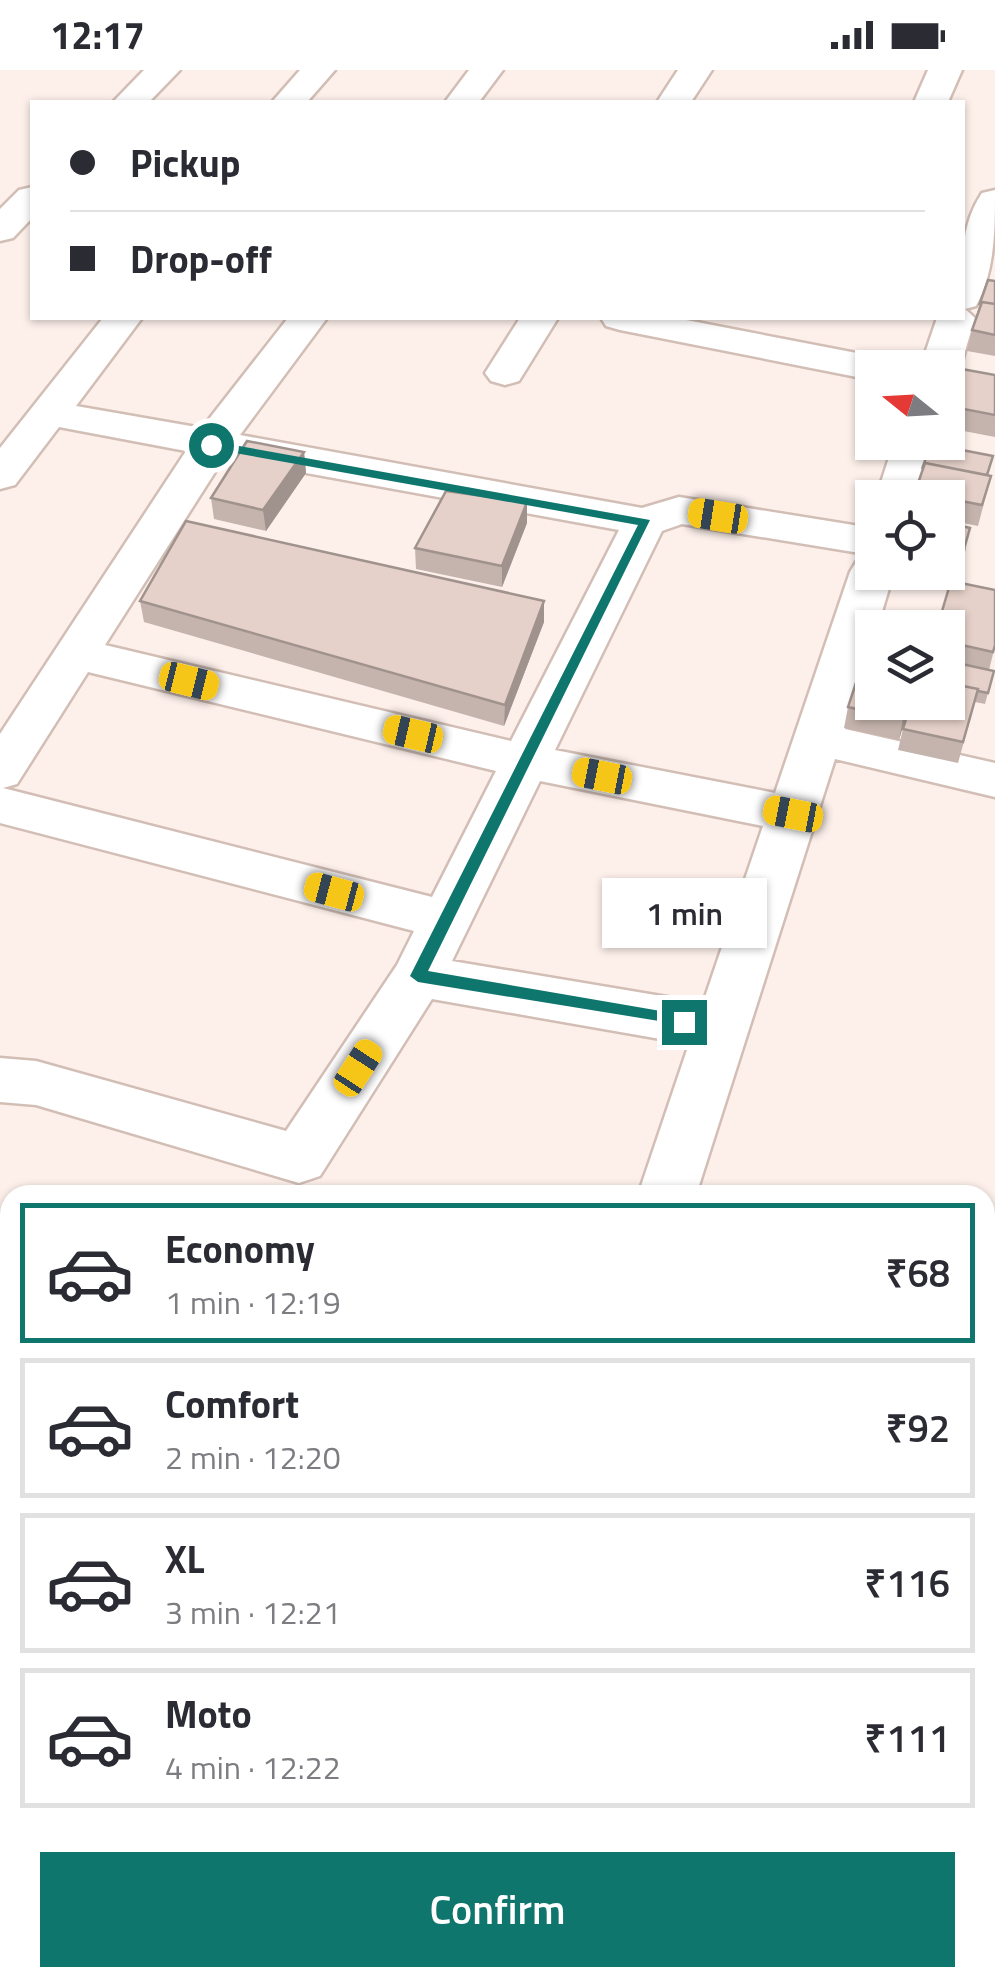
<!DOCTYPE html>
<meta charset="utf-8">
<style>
body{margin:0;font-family:"Titillium Web",sans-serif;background:#f2f2f3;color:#2b2b33;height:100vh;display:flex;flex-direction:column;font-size:38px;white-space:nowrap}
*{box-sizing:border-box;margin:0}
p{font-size:32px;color:#7c7c81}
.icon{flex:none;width:55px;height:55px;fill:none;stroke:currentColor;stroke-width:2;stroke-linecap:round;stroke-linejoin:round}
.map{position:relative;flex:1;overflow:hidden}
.sheet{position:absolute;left:0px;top:1115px;width:995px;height:802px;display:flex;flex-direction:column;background:#fff;border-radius:30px 30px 0 0;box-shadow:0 2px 8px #0004}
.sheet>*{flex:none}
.top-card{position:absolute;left:30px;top:30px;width:935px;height:220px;border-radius:0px;box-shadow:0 2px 8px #0004;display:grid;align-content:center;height:220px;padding:0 40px;background:#fff}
.needle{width:65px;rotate:288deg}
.tools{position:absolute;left:855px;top:280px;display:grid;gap:20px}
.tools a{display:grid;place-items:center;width:110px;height:110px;border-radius:0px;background:#fff;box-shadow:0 2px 8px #0004;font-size:50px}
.end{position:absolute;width:45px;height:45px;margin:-22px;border:12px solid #0f766e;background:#fff;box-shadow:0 0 0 5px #fff}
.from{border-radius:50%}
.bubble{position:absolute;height:70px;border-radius:0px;background:#fff;box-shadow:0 2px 8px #0004;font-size:32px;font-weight:600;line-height:70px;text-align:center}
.car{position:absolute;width:30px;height:60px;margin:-30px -15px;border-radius:12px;box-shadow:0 0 8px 2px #0007;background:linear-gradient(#f5c518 24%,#345 0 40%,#f5c518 0 76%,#345 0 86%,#f5c518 0)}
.top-card b{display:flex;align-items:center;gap:35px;height:95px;font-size:38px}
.top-card b+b{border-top:2px solid #e1e1e2}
.top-card i{width:25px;height:25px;background:#2b2b33}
ul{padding:18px 0 0;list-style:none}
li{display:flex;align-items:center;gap:30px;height:140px;margin:0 20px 15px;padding:0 20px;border:5px solid #e1e1e2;border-radius:0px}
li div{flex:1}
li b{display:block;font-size:38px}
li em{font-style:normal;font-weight:600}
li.active{border-color:#0f766e}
li>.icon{width:90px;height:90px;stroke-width:1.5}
.button{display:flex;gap:20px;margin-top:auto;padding:20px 40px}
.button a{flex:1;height:115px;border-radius:0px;background:#0f766e;color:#fff;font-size:40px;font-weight:600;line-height:115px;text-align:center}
.status{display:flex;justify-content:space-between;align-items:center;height:70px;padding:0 50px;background:#fff;direction:ltr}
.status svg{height:28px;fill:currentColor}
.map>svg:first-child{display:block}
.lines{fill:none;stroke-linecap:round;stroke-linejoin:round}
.minor-casing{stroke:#d2beb5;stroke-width:5}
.minor{fill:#fff;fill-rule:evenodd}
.wall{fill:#c5b4ad}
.shaded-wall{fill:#a0928d}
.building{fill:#e5d1c9;stroke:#a0928d;stroke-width:2.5}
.route{fill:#0f766e}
</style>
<div class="status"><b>12:17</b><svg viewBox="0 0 49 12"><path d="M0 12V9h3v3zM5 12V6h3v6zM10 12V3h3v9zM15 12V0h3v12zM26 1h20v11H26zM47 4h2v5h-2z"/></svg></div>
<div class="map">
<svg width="995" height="1917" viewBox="0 0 995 1917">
<rect width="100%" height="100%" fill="#fdf0eb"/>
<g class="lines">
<defs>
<path id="minor" d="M144,0H180L149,32H113Z
M300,0H335L307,32H272Z
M469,0H503L479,32H445Z
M678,0H712L691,32H657Z
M928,0H962L948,32H914Z
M32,117V148L13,168L0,171V139L19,120Z
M995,120C995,159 995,202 976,236L965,239L975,248L960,298L948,308V298H920L937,248H962C962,205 957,160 982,123Z
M103,248H142L76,336L202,358L288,248H327L240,365L642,438L679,427L872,458V485L682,454L662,461L555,680L775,723L850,502L856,492L872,488V502H894L877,558H872V571L845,659L995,693V727L835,689L696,1125H638L689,974L432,929L320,1106L299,1113L36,1035L0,1032V988L36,991L286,1061L397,895L414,861L0,753V664L186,381L59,357L15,415L0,419V378ZM224,388L619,460L511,671L105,575ZM88,602L496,701L432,827L3,718L17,714ZM540,711L763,756L703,933L452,891Z
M520,248H558L519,311L505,315L491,311L485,303Z
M601,248H676L872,286L886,290L892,298H872V310L620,260L606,256Z
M894,372H936L919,428H876Z
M367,1908H443L440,1917H364Z"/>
</defs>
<use href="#minor" class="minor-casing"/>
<use href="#minor" class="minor"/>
</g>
<path class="wall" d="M995,211V286L967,281L972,260L980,233Z
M995,305V367L948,358V307Z
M304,382L306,403L266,461L214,449L211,428Z
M988,405L991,406L978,456L948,450V428H914L915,422Z
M527,453L502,517L416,499L415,478Z
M948,453L966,479L956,512L995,576L989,600L994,601L985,634L975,632L958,693L898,680L903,659L948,632V520L890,508L891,502H948Z
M140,531L544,552L504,656L144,552Z
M910,632L899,670L844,658L848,637Z"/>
<path class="shaded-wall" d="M304,382L306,403L266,461L263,440Z
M527,432V453L502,517V496Z
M544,531V552L504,656L505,635Z
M908,632H910L899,670L903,649Z"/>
<path class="building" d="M988,210L995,211V234L982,232L980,233Z
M982,232L995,234V265L972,260Z
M951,297L995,305V345L948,336V307Z
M247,371L304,382L263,440L211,428Z
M931,374L993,386L987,405L925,393L922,399Z
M925,393L991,406L982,435L915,422Z
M446,421L527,432L502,496L415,478Z
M186,451L544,531L505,635L140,531Z
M948,453L970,458L958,500L948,498Z
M951,511L995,520V575L993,582L948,572V558H937Z
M868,576L872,577V632H908L903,649L848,637Z
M948,591L994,601L988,623L978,621V619L948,613Z
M948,613L978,619L963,672L903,659L911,632H948Z"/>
<path class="route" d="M211,371L650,450L428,901L684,945L692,952L690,956L418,912L410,906L638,455L207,378Z"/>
</svg>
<div class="tools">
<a><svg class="needle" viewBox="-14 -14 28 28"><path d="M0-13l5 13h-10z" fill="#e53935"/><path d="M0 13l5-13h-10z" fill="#7c7c81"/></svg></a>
<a><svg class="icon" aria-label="locate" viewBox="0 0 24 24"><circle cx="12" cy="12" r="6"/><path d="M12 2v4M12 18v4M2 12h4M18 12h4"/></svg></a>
<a><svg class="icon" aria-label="layers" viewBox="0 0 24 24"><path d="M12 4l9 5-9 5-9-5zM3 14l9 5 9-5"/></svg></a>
</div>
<i class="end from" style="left:211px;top:375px"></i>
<i class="end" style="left:684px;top:952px"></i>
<div class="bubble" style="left:602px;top:808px;width:165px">1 min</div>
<i class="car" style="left:718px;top:446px;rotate:279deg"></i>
<i class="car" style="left:189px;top:611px;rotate:104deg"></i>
<i class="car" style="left:413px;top:664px;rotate:283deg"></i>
<i class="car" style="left:602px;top:706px;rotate:281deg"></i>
<i class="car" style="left:793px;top:744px;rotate:281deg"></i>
<i class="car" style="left:334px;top:822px;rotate:285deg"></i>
<i class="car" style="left:358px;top:998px;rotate:33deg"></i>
<div class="top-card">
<b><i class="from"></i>Pickup</b>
<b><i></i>Drop-off</b>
</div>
<section class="sheet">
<ul>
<li class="active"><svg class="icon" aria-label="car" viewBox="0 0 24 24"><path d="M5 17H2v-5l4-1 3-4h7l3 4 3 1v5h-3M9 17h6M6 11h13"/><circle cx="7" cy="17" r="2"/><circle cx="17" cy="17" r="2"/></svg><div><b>Economy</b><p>1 min · 12:19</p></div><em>₹68</em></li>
<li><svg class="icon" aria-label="car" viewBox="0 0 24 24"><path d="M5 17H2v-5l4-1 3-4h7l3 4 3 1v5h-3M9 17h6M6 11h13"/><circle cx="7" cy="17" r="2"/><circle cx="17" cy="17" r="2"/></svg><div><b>Comfort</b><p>2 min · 12:20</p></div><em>₹92</em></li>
<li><svg class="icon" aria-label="car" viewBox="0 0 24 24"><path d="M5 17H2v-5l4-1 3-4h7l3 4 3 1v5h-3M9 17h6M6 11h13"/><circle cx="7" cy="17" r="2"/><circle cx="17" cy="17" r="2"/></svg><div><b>XL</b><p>3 min · 12:21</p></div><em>₹116</em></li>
<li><svg class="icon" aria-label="car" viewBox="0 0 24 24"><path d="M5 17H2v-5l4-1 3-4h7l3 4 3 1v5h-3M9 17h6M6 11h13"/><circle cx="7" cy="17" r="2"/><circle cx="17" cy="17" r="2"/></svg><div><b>Moto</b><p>4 min · 12:22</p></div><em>₹111</em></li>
</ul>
<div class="button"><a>Confirm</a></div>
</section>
</div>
